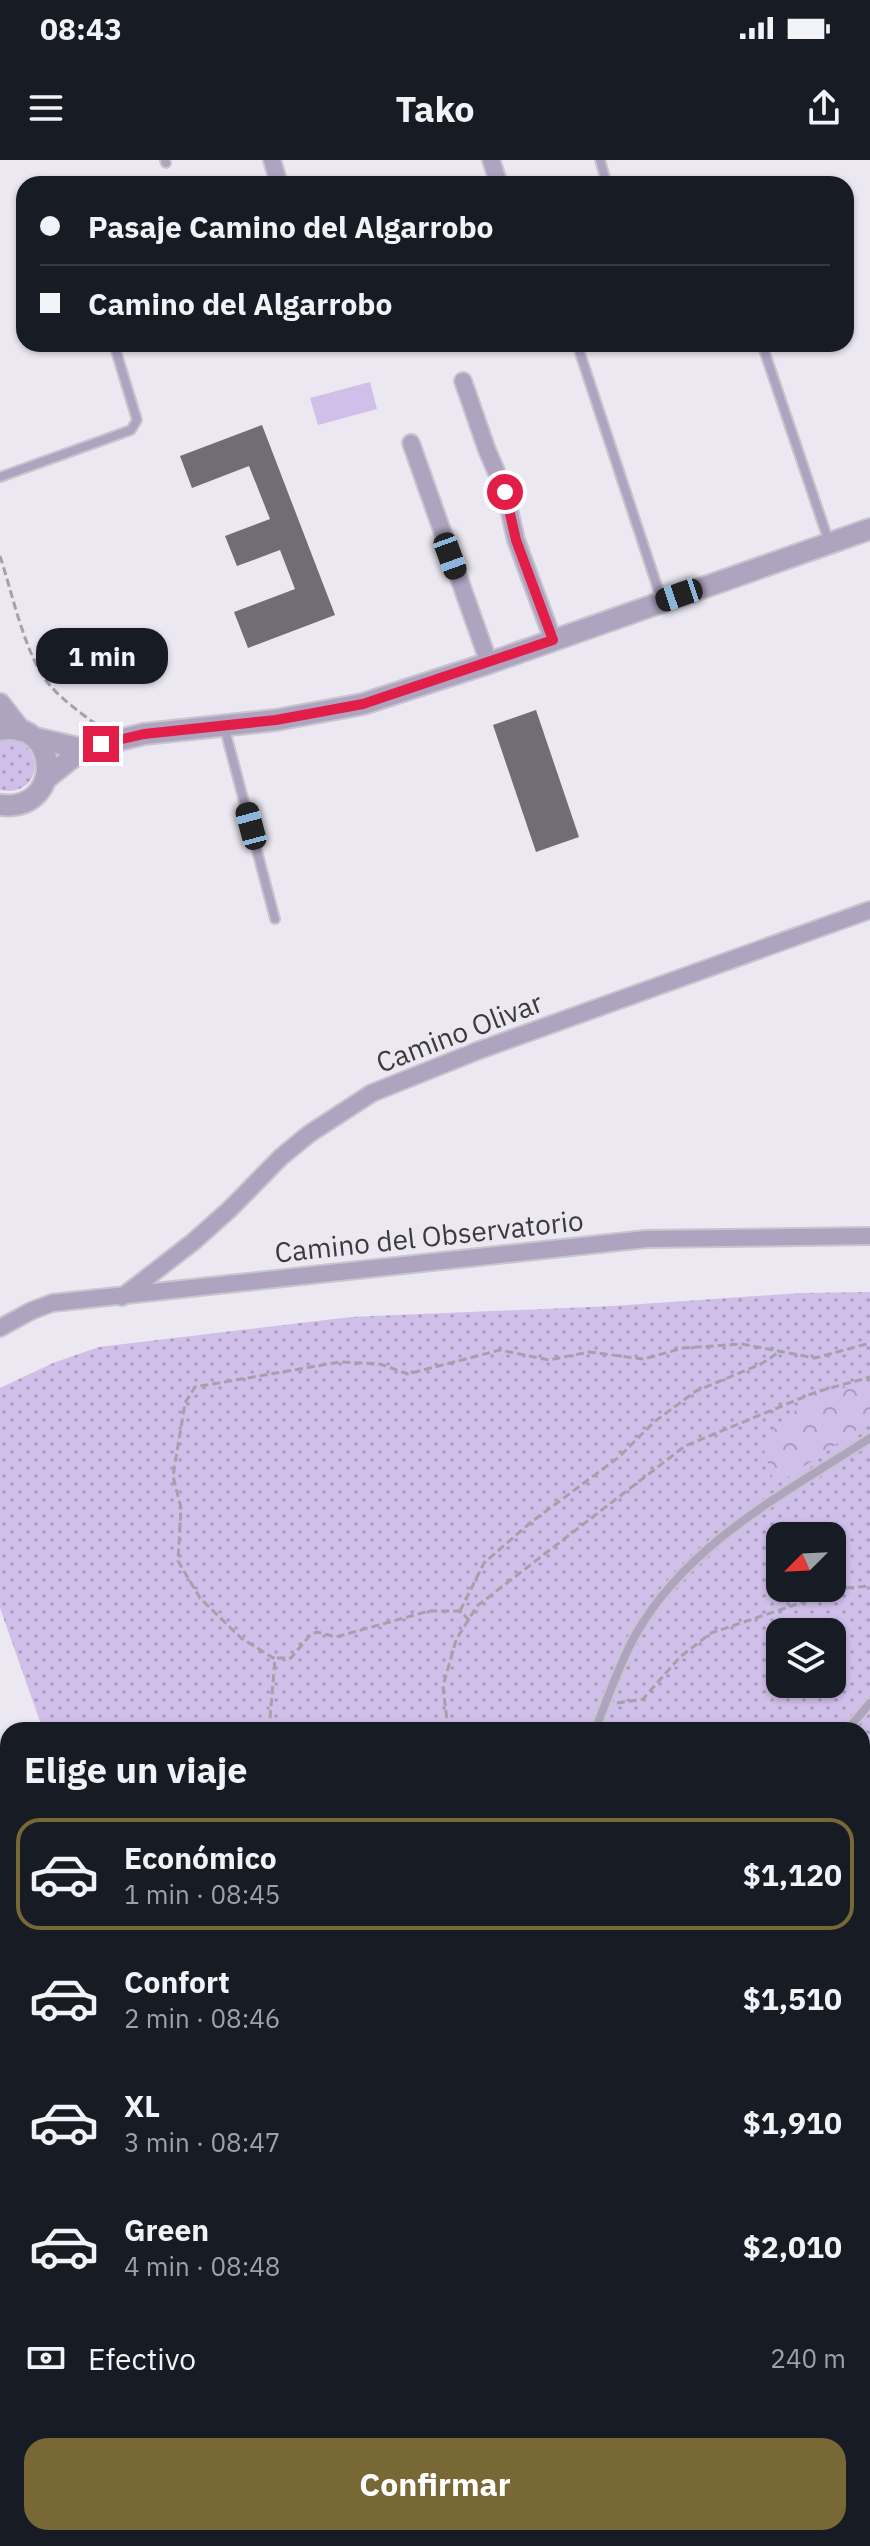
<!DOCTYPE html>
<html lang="es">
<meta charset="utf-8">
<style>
body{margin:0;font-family:"IBM Plex Sans",sans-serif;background:#20242c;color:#f1f3f6;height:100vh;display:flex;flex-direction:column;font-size:30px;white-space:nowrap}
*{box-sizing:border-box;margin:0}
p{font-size:26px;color:#9ea1a6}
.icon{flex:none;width:44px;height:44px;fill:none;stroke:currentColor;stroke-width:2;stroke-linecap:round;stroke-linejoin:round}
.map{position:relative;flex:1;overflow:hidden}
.drawer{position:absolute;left:0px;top:1562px;width:870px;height:824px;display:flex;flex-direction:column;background:#171b24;border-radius:24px 24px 0 0;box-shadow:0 2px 6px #0004}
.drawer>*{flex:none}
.guide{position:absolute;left:16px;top:16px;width:838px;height:176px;border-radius:24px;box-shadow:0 2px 6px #0004;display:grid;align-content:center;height:176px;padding:0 24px;background:#171b24}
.needle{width:52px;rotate:246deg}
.buttons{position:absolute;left:766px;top:1362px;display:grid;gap:16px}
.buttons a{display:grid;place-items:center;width:80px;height:80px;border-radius:16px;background:#171b24;box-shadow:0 2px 6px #0004;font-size:40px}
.end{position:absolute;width:36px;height:36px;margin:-18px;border:10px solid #e11d48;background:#fff;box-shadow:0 0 0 4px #fff}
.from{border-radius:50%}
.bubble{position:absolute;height:56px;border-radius:24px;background:#171b24;box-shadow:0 2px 6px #0004;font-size:26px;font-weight:800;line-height:56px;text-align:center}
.car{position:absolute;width:24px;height:48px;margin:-24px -12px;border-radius:10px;box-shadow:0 0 6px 2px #0007;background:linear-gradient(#222 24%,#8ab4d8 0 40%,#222 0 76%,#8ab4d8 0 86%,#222 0)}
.guide b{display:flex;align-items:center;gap:28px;height:76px;font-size:30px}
.guide b+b{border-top:2px solid #363941}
.guide i{width:20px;height:20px;background:#f1f3f6}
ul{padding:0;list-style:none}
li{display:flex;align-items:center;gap:24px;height:112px;margin:0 16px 12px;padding:0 8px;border:4px solid transparent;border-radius:24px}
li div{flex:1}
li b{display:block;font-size:30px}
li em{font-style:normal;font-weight:800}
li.active{border-color:#776836}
li>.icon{width:72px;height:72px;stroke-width:1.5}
h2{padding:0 24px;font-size:36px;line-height:96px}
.pay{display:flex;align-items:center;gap:20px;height:88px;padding:0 24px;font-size:30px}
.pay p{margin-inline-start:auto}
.action{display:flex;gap:16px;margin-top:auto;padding:16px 24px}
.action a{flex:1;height:92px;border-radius:24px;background:#776836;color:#fff;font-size:32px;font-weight:800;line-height:92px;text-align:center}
.status{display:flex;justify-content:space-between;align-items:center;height:56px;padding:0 40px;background:#171b24;direction:ltr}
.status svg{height:22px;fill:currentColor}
header{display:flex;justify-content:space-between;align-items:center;height:104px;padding:0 24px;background:#171b24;font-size:36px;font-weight:800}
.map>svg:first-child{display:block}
.green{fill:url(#green-dots);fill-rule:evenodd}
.forest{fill:url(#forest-crowns)}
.pitch{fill:#d0bfe9}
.building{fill:#706d76}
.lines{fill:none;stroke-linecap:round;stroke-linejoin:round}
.service-casing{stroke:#c8c5ce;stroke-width:12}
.minor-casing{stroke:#c8c5ce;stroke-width:20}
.tertiary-casing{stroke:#c8c5ce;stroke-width:24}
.secondary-casing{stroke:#c8c5ce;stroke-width:24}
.path{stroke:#a4a1a8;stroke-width:3;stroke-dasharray:8 4;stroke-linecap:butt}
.service{stroke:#afa4c0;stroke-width:8}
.minor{stroke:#afa4c0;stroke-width:16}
.tertiary{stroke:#afa4c0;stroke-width:20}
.secondary{stroke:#9382ab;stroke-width:20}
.route{stroke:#e11d48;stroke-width:10}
.labels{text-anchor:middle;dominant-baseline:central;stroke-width:8;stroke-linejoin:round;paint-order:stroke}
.street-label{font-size:28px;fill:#3a393d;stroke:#ece8f2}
</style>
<div class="status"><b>08:43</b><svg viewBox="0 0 49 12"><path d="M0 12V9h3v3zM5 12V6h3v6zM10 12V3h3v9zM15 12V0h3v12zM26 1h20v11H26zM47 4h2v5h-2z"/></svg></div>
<header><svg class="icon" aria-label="menu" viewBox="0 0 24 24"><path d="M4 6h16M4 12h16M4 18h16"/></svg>Tako<svg class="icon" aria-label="share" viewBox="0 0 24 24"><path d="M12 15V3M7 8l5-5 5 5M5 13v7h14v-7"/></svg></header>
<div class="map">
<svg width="870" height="2386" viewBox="0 0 870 2386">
<defs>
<pattern id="green-dots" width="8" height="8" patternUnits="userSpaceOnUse" patternTransform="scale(2)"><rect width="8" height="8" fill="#d0bfe9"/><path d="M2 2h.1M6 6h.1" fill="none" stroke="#aa9cbe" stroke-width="1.8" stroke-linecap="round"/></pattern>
<pattern id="forest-crowns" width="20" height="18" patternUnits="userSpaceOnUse" patternTransform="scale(2)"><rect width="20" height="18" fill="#d0bfe9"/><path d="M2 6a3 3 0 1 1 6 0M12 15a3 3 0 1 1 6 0" fill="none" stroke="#aa9cbe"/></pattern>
</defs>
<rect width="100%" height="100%" fill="#ece8f2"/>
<path class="green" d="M12,579C49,590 38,638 0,630V581Z
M870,1132V2217L862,2218V1570H43L0,1448V1228L53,1203L99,1187L351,1157L613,1146L801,1133ZM780,1376H832V1428H780ZM780,1472H832V1524H780Z
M593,2378H757L758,2386H608Z"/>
<path class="forest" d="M870,1224V1261L775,1326L761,1281L816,1232Z
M870,2227V2386H854L847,2378H862V2228Z"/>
<path class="pitch" d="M370,222L377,249L318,265L310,238Z
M0,1757L8,1779V2378H186V2386H42L0,2380Z"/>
<path class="building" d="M262,265L335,455L248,488L234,452L295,429L280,390L237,406L225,376L270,359L249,306L192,328L180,296Z
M536,550L579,677L536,692L493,565Z"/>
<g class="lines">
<defs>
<path id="service" d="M165,0L166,3
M600,0L606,21
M577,184L662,441
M762,184L829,382
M0,317L131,270L137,260L116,191
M224,566L275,759
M595,1570C608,1538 619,1504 636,1474C688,1383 785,1333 870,1278
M847,1570L870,1543
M862,2352L870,2349
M824,2386L830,2378"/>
<path id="minor" d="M272,0L279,24
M491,0L499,24
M463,221L487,290L505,332L516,380L553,480
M411,283L489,503
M122,1137L193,1082L230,1049L281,997L309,974L372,933L477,891L870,750
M0,1168L31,1151L52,1143L646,1079L870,1076"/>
<path id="tertiary" d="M0,544L21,571
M0,570C60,558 65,653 0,645
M35,578L83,589
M47,618L83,589L144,574L276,560L363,544L489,503L870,369"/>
<path id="secondary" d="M0,1649L8,1685
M218,2386V2378
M250,2386V2378"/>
</defs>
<use href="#service" class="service-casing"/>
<use href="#minor" class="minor-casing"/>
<use href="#tertiary" class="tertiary-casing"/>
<use href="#secondary" class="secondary-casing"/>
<path class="path" d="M0,396C12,432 25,495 48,523C62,540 82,554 100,567
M460,1451L484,1403L530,1363L619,1297L654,1262L696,1231L761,1204L779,1192
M277,1498H291L311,1474L317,1472L336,1477L429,1451H460L469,1460
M617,1543L643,1539L680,1497L711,1473L845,1428L870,1426
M269,1570L275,1499L241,1478L200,1438L178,1401L181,1348L173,1316L185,1243L195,1227L340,1202L380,1204L408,1214L500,1190L549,1200L589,1192L644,1199L683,1188L742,1184L815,1198L870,1183
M448,1570L443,1526L456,1480L477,1446L685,1286L816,1232L870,1217
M862,1994H870
M190,2378V2386"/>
<use href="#service" class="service"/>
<use href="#minor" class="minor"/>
<use href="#tertiary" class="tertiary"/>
<use href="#secondary" class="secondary"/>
</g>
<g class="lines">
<path class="route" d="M101,584L144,574L276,560L363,544L553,480L516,380L505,332"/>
</g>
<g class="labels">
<g class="street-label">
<text transform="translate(459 872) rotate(-21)">Camino Olivar</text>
<text transform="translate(429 1076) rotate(-6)">Camino del Observatorio</text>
</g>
</g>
</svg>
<div class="buttons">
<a><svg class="needle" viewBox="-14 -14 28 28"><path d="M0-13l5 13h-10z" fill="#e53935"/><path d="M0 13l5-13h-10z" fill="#9ea1a6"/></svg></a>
<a><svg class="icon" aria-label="layers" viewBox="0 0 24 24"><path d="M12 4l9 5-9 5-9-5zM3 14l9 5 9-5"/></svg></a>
</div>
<i class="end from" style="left:505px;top:332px"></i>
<i class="end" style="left:101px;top:584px"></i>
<div class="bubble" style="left:36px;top:468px;width:132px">1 min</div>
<i class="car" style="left:450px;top:396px;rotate:160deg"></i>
<i class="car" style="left:679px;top:435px;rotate:251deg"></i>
<i class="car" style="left:251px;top:666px;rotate:345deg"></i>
<div class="guide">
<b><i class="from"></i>Pasaje Camino del Algarrobo</b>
<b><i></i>Camino del Algarrobo</b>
</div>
<section class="drawer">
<h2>Elige un viaje</h2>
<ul>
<li class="active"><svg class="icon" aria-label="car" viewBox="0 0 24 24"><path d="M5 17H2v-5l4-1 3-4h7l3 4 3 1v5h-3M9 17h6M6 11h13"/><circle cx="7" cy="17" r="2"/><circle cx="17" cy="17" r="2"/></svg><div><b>Económico</b><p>1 min · 08:45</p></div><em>$1,120</em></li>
<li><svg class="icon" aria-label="car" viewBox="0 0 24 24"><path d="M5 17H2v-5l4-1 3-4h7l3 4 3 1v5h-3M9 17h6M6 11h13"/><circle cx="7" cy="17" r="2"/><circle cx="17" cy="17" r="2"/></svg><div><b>Confort</b><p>2 min · 08:46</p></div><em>$1,510</em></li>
<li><svg class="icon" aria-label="car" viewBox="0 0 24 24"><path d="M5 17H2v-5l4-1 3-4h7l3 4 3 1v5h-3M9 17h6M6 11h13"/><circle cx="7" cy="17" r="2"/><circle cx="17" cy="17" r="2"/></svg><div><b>XL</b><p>3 min · 08:47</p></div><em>$1,910</em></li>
<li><svg class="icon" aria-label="car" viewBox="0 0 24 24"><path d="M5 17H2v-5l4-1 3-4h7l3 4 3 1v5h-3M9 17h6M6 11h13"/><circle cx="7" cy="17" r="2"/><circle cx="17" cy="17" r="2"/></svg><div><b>Green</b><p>4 min · 08:48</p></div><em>$2,010</em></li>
</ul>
<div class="pay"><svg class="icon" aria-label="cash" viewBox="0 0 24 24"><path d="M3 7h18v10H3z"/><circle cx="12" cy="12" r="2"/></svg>Efectivo<p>240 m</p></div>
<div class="action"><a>Confirmar</a></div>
</section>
</div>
